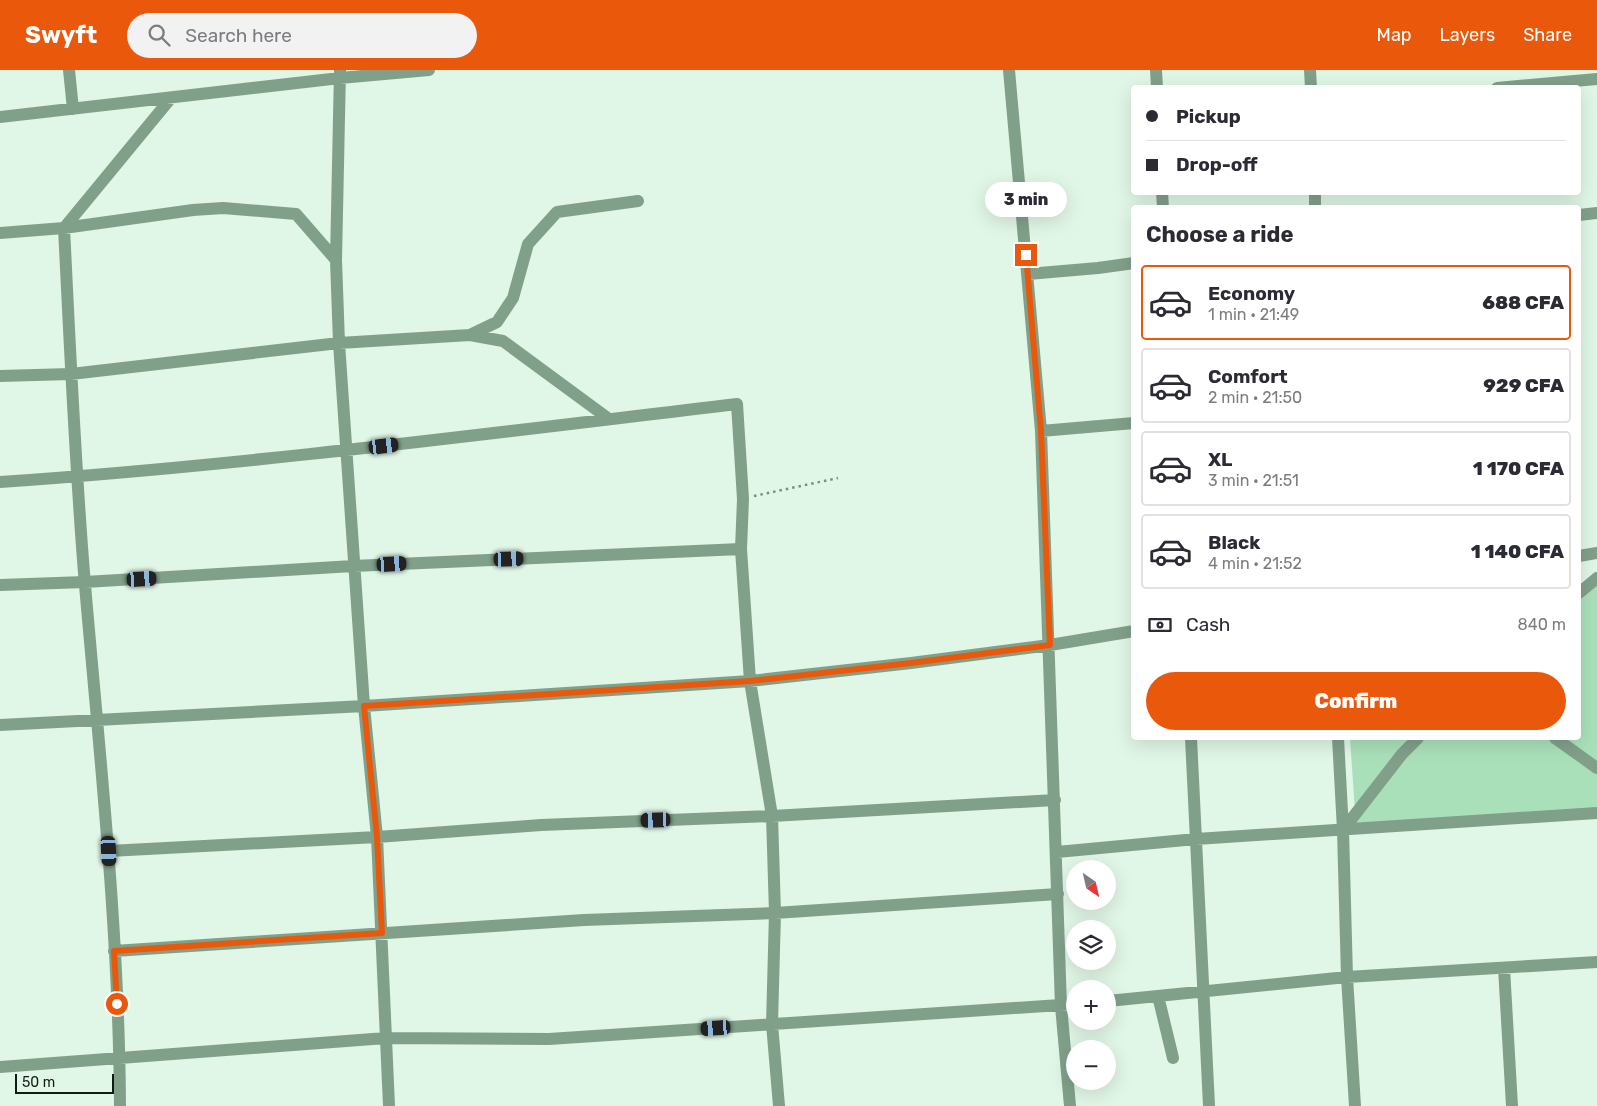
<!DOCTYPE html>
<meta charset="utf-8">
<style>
body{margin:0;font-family:Rubik,sans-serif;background:#f2f2f3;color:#2b2b33;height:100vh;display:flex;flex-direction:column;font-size:19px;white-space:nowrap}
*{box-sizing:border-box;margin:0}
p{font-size:16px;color:#7c7c81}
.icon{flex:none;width:28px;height:28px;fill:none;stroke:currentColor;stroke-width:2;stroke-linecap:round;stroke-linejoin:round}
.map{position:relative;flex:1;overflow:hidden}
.drawer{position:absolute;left:1131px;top:135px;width:450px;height:535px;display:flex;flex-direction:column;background:#fff;border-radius:5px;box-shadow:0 5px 20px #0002}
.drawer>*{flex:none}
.hud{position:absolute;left:1131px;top:15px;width:450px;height:110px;border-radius:5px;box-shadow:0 5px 20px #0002;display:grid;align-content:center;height:110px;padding:0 15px;background:#fff}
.needle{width:32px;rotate:146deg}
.fabs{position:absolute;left:1066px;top:790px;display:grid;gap:10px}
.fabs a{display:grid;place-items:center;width:50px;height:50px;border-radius:50%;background:#fff;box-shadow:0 5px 20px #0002;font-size:25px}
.scale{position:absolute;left:15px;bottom:12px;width:99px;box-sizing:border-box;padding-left:5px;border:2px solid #131b15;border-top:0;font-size:14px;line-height:18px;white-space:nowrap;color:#131b15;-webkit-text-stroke:4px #e0f6e6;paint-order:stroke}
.end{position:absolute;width:22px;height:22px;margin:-11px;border:6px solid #ea580c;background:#fff;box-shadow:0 0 0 2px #fff}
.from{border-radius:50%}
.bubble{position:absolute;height:35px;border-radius:18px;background:#fff;box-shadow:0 5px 20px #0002;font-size:16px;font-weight:800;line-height:35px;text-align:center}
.car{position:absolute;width:15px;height:30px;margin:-15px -8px;border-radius:6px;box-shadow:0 0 4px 1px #0007;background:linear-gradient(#222 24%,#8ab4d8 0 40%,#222 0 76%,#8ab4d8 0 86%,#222 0)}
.hud b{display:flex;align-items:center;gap:18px;height:48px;font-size:19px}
.hud b+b{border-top:1px solid #e1e1e2}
.hud i{width:12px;height:12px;background:#2b2b33}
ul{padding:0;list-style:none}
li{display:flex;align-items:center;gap:15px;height:75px;margin:0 10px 8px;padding:0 5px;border:2px solid #e1e1e2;border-radius:5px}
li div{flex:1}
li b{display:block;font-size:19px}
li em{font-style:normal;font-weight:800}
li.active{border-color:#ea580c}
li>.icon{width:45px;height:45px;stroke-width:1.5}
h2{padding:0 15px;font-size:22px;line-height:60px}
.pay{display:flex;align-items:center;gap:12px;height:55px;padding:0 15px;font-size:19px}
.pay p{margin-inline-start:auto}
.button{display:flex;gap:10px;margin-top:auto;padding:10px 15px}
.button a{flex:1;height:58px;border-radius:30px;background:#ea580c;color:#fff;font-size:20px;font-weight:800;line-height:58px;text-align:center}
header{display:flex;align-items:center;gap:30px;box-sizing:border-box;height:70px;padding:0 25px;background:#ea580c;color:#fff}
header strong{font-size:24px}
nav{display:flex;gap:28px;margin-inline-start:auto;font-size:18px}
.search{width:350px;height:45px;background:#f2f2f3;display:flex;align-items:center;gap:12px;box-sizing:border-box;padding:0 18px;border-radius:28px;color:#7c7c81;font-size:19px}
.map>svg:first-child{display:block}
.green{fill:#a9e0ba}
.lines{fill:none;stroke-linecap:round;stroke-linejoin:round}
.path{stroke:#7d8c81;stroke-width:2.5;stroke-dasharray:2.5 4;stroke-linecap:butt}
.minor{stroke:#81a08a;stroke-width:12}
.route{stroke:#ea580c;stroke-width:6}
</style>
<header>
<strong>Swyft</strong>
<div class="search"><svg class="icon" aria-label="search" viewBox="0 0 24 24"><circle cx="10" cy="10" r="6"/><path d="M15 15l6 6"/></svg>Search here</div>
<nav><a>Map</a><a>Layers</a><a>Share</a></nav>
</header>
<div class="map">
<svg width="1597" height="1036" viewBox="0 0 1597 1036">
<rect width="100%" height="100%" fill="#e0f6e6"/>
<path class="green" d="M1597,512V740L1356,756L1350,668H1579V513Z"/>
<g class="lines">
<path class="path" d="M754,426L838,408"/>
<path class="minor" d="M69,0L73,39
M340,0L336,190L339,273L364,636L377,767L389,1036
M1009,0L1041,361L1061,936L1070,1036
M1156,0L1157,18
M1310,0L1311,18
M1497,18L1597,9
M0,47L340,8L429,0
M1162,122L1163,138
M1315,122V138
M1579,145L1597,143
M0,163L64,158L193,140L223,138L296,144L336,190
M1028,204L1098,198L1134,193
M470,265L497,252L513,228L528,174L557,142L638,131
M0,306L71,304L339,273L470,265L503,271L609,349
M1041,361L1134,353
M0,412C247,395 492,363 737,334L743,429L741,479L750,611L772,746L775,843L772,954L779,1036
M1579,486L1597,483
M0,515L85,512L353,496L741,479
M1579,523L1597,508
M0,655L364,636L750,611L911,593L1050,575L1134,561
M1191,668L1209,1036
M1338,668L1343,760L1347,907L1355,1036
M1555,668L1597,698
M1343,760L1402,684L1418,668
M109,781L377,767L541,755L772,746L1055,730
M1057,782L1196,769L1597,743
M114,881L584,850L775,843L1058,824
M1504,898L1512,1036
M1158,926L1173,988
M1108,931L1347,907L1597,892
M0,997L386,968L549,969L1075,934
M120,1036C119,862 100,689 85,515C75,396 70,277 64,158L171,28"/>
</g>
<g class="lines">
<path class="route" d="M117,934L114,881L382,863L377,767L364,636L750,611L911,593L1050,575L1041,361L1026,185"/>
</g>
</svg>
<div class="fabs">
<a><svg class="needle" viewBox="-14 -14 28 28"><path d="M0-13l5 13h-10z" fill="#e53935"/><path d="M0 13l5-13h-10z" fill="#7c7c81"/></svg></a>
<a><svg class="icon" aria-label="layers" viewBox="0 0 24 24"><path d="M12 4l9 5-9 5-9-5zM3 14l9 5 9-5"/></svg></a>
<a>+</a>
<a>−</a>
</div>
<div class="scale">50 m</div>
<i class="end from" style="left:117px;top:934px"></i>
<i class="end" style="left:1026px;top:185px"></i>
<div class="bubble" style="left:985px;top:112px;width:82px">3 min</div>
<i class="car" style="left:384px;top:376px;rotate:83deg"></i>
<i class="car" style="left:509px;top:489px;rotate:88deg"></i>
<i class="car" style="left:392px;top:494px;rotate:87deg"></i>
<i class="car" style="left:142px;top:509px;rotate:87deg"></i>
<i class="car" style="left:656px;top:750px;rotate:268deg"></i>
<i class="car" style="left:109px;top:781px;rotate:177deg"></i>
<i class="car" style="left:716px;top:958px;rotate:266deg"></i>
<div class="hud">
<b><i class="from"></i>Pickup</b>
<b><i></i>Drop-off</b>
</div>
<section class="drawer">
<h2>Choose a ride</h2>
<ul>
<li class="active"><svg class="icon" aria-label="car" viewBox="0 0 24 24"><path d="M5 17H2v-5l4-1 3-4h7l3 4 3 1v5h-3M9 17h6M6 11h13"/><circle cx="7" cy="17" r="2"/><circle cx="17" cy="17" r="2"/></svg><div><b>Economy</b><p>1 min · 21:49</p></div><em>688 CFA</em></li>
<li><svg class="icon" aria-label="car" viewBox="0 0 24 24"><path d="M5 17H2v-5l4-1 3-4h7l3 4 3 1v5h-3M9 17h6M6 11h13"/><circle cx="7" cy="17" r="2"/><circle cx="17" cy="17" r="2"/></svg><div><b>Comfort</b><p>2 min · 21:50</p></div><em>929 CFA</em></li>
<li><svg class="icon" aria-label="car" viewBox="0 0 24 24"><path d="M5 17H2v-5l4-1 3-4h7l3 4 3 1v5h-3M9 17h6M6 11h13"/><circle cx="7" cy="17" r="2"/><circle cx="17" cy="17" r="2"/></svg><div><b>XL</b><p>3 min · 21:51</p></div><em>1 170 CFA</em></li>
<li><svg class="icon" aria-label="car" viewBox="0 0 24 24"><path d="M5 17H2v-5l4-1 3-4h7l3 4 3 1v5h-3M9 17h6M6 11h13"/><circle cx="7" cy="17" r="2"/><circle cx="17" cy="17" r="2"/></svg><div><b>Black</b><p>4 min · 21:52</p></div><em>1 140 CFA</em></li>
</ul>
<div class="pay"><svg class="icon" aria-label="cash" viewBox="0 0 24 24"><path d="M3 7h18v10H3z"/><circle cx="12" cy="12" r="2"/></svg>Cash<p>840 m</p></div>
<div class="button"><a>Confirm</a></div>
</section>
</div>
